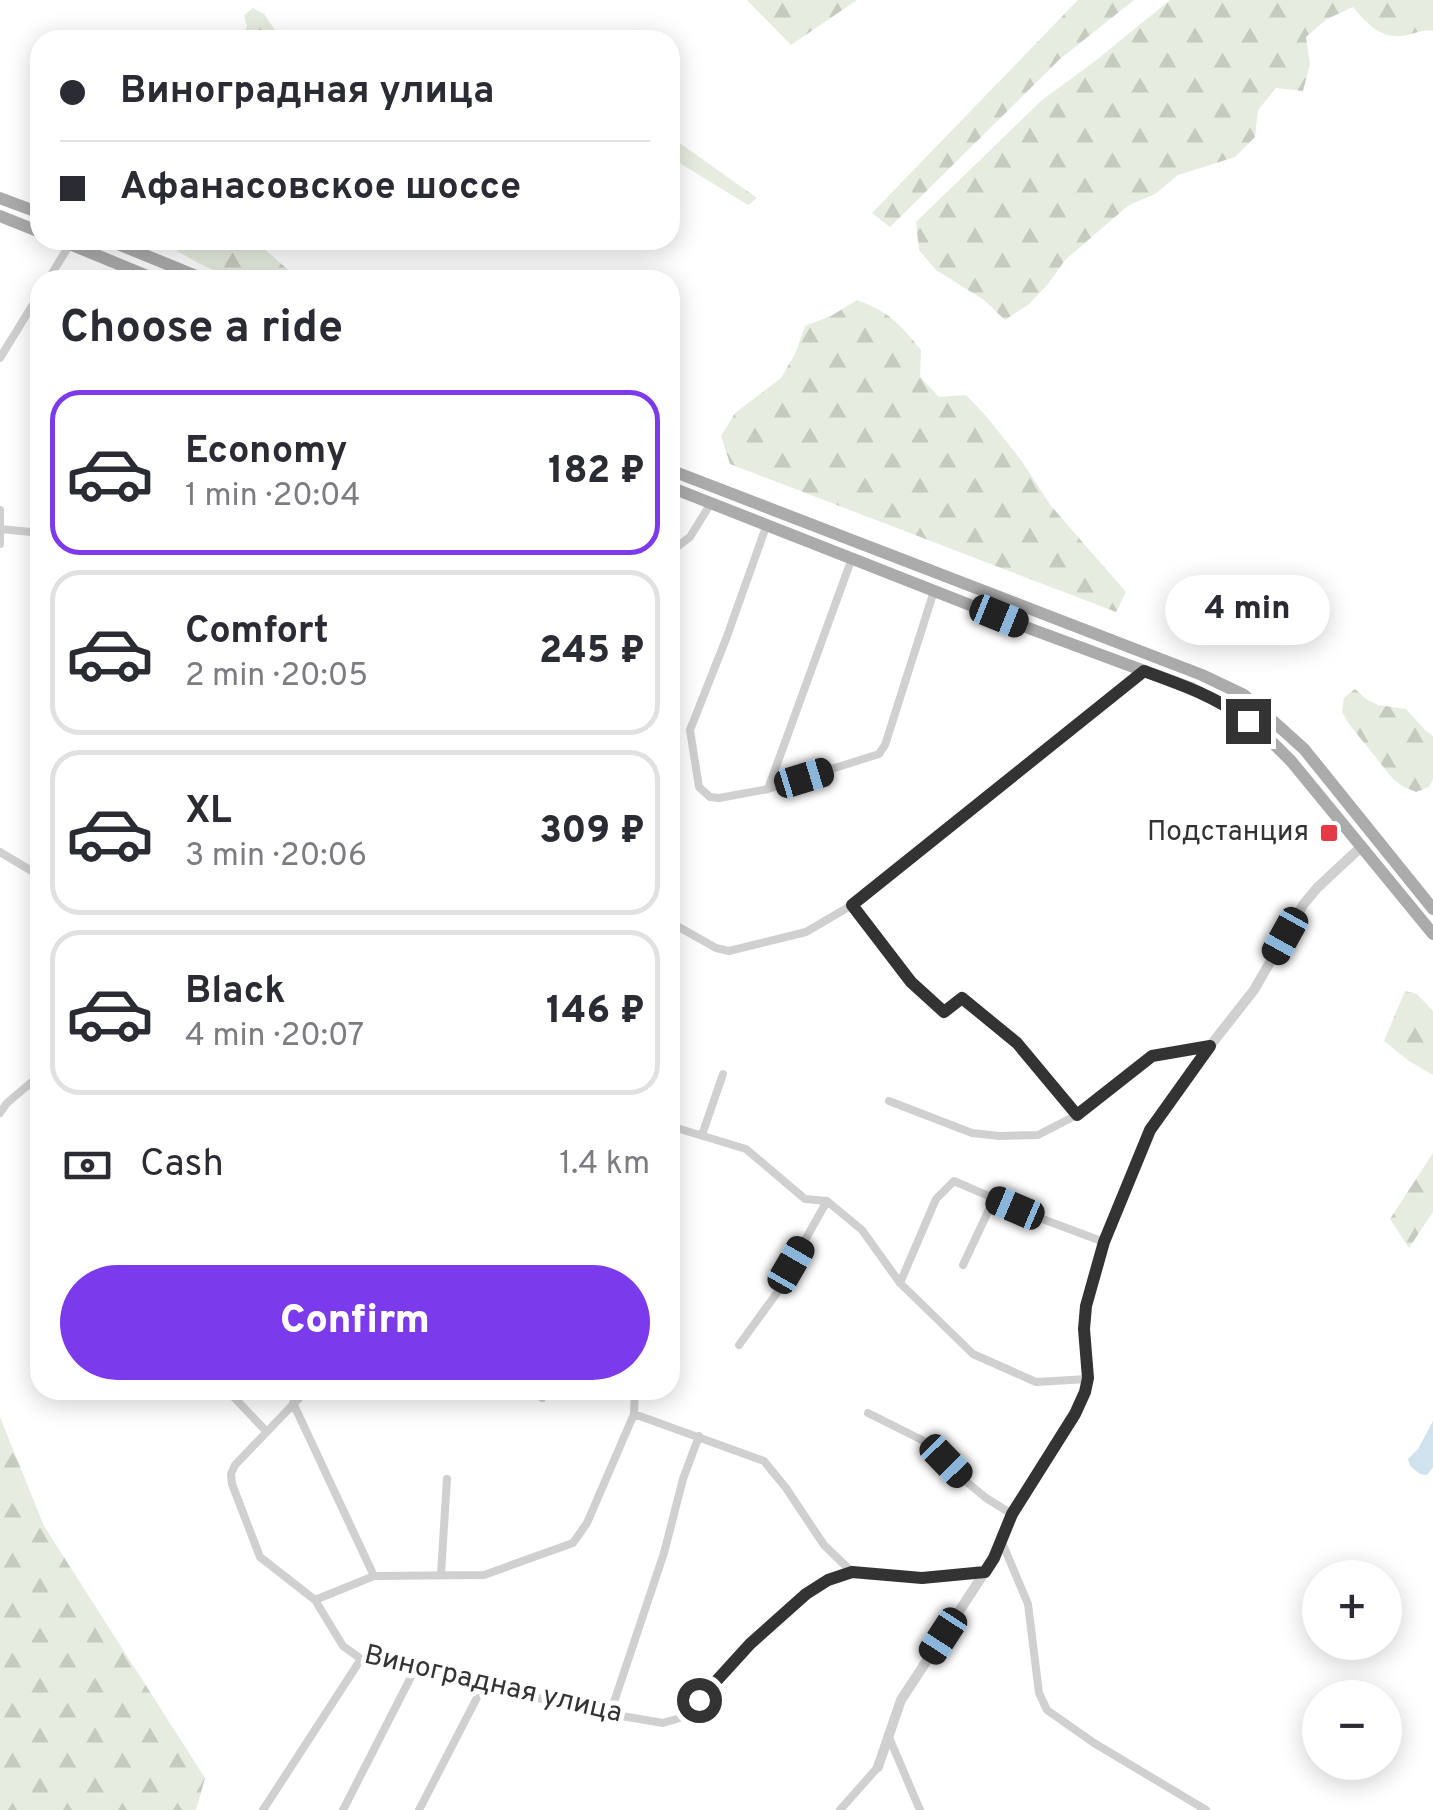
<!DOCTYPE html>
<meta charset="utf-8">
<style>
body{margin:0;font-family:Overpass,sans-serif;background:#f2f2f3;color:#2b2b33;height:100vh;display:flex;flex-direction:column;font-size:38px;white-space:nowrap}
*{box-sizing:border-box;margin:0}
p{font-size:32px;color:#7c7c81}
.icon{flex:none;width:55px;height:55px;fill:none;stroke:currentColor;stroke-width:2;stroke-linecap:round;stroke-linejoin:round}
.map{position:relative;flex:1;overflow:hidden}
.details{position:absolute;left:30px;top:270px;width:650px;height:1130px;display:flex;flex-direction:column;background:#fff;border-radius:30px;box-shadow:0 5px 25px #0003}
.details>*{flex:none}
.top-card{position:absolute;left:30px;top:30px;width:650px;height:220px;border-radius:30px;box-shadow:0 5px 25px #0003;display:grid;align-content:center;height:220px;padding:0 30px;background:#fff}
.tools{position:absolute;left:1302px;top:1560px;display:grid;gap:20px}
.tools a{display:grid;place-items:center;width:100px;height:100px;border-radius:50%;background:#fff;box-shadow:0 5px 25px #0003;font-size:50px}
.end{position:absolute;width:45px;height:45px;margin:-22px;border:12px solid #333;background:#fff;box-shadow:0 0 0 5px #fff}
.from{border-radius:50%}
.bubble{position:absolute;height:70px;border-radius:35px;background:#fff;box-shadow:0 5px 25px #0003;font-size:32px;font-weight:800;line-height:70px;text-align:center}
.car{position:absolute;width:30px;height:60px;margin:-30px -15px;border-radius:12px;box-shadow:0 0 8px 2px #0007;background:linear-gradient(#222 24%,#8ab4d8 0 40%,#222 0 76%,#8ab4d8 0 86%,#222 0)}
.top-card b{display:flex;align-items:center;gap:35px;height:95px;font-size:38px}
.top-card b+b{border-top:2px solid #e1e1e2}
.top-card i{width:25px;height:25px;background:#2b2b33}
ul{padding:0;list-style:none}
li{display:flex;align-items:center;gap:30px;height:165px;margin:0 20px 15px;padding:0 10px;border:5px solid #e1e1e2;border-radius:30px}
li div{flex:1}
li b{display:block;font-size:38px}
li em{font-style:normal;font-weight:800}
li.selected{border-color:#7c3aed}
li>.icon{width:90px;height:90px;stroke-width:1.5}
h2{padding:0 30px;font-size:45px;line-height:120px}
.pay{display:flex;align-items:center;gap:25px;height:110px;padding:0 30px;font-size:38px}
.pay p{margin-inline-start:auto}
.button{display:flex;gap:20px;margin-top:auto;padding:20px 30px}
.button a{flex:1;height:115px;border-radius:60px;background:#7c3aed;color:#fff;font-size:40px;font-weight:800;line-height:115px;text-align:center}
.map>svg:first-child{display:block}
.forest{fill:url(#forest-firs)}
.water{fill:#cfe2ee}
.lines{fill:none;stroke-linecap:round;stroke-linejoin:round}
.minor{stroke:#d0d0d0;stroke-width:8}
.tertiary{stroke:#d0d0d0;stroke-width:10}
.primary{stroke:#ababab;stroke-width:12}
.route{stroke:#333;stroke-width:12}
.poi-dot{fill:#e63946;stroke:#fff;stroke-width:4}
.labels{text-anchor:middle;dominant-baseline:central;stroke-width:10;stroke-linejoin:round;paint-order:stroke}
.poi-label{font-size:28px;fill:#333;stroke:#fff;text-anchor:end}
.street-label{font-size:28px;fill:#333;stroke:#fff}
</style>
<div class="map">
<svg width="1433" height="1810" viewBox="0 0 1433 1810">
<defs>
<pattern id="forest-firs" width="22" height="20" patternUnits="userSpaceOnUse" patternTransform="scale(2.5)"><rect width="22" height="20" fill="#e6ecdf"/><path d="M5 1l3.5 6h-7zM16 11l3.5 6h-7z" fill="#c6cbc0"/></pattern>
</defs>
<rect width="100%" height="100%" fill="#fff"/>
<path class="forest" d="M747,0H857L791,45Z
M1078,0H1134L1060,59L890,227L872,213Z
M1170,0H1433V31C1421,29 1413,35 1401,36C1379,38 1366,22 1353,7L1327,19L1306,37L1310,64L1303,91L1276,88L1258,110L1255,137L1235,157L1178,175L1155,194L1129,205L1065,260L1048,284L1029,304L1005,320L984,300L936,270L919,250L916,222L1042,100L1094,62Z
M253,8L264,14L282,40H242L247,26L244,15Z
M670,142L681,144L757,198L748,205L670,157Z
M181,240H254L293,274L282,280H235L198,263L174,249Z
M857,300C889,312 899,323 921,350L920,377L939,397L966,395L986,416L1021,460L1051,506L1126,592L1116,612L730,464L721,436L735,413L781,378L795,354L805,326L831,316Z
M1355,689L1366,699L1378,705L1406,709L1425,730L1433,736V779L1429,787L1416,792L1404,787L1393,779L1349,724L1342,712L1344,698Z
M1405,991L1417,994L1433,1011V1075L1409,1061L1384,1041Z
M1433,1153V1212L1409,1248L1390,1219Z
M0,1417L44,1526L205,1778L196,1810H0Z"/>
<path class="water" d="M1433,1421V1467L1427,1475L1420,1474L1410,1466L1408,1459L1418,1449Z"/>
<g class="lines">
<path class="minor" d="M48,280L70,244
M0,358L40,293
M0,510V544
M767,524L726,639L690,730L699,787L710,797L719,798L768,789L879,754L885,745L934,591
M1,529L40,533
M670,552L690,537L711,503
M768,789L852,558
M0,852L40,876
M852,905L911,982L944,1012L963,998L1017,1043L1077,1115
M670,922L716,948L729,951L806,932L852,905L1144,671
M889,1101L972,1133L999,1136L1038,1135L1077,1115L1152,1056L1210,1046
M0,1113L7,1103L40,1075
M670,1126L746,1149L805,1199L827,1201L862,1230L900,1283L973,1354L1036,1382L1088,1379
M702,1135L723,1074
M963,1265L994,1199
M900,1283L936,1199L954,1181L1037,1217L1104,1242
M739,1345L779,1290L791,1265L827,1201
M227,1390L267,1432
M307,1390L235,1465L231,1474L232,1484L260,1557L315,1600L343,1646L361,1659L610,1714L663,1723L683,1717C732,1665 783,1595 852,1572
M542,1398L545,1390
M293,1403L374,1576
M868,1413L930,1444L962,1478L986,1498L1012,1514
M634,1414L764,1461L786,1488L824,1545L852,1572L922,1578L985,1572
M1001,1540L1028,1604L1039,1693L1047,1710L1094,1743L1206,1810
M441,1574L447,1479
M315,1600L374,1576L484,1575L573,1543L587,1523L634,1414L635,1390
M610,1714L664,1553L683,1479L699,1436
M888,1735L920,1810
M263,1810L361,1659
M343,1810L414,1671
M419,1810L482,1688
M840,1810L878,1767"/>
<path class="tertiary" d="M878,1767L901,1700L994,1558L1012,1514L1075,1414L1085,1392L1088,1379L1084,1329L1086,1306L1104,1242L1150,1130L1210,1046L1254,990L1303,905L1317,888L1362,846"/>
<path class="primary" d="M0,198L40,213
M0,216L40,232
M60,240L157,280
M108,240L206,280
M670,470L1202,675L1244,695L1304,749L1433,909
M670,487L1031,629L1193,689L1231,708L1264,734L1291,761L1433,934"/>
</g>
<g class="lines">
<path class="route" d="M699,1700L750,1644L806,1594L828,1580L852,1572L922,1578L985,1572L994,1558L1012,1514L1075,1414L1085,1392L1088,1378L1084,1329L1086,1306L1104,1242L1150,1130L1210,1046L1152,1056L1077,1115L1017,1043L962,998L944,1012L911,982L852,905L1144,671C1180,684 1217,697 1248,721"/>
</g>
<rect class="poi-dot" x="1319" y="823" width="20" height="20" rx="5"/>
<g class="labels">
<g class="poi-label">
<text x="1309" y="833">Подстанция</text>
</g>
<g class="street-label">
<text transform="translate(493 1685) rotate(13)">Виноградная улица</text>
</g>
</g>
</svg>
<div class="tools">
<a>+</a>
<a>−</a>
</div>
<i class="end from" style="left:699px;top:1700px"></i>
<i class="end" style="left:1248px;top:721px"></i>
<div class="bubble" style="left:1165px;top:575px;width:165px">4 min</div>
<i class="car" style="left:999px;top:616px;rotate:112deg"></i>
<i class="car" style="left:804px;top:778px;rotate:73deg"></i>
<i class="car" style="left:1285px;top:936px;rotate:209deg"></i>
<i class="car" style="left:1015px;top:1208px;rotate:293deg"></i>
<i class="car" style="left:791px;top:1265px;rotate:30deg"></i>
<i class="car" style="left:946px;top:1461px;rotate:136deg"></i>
<i class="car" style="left:943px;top:1636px;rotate:213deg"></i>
<div class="top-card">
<b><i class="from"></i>Виноградная улица</b>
<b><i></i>Афанасовское шоссе</b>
</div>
<section class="details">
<h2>Choose a ride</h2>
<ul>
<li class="selected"><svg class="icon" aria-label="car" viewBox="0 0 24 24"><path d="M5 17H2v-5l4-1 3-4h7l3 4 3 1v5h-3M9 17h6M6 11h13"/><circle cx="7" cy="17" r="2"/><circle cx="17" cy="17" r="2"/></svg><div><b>Economy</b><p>1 min · 20:04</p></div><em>182 ₽</em></li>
<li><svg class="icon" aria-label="car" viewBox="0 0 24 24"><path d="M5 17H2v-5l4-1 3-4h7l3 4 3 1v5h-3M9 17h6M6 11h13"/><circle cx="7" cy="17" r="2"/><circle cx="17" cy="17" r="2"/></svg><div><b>Comfort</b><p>2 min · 20:05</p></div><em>245 ₽</em></li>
<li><svg class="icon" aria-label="car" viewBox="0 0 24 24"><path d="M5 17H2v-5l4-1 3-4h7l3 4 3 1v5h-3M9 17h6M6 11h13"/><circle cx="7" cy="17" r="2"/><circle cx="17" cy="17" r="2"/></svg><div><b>XL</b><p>3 min · 20:06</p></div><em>309 ₽</em></li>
<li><svg class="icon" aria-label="car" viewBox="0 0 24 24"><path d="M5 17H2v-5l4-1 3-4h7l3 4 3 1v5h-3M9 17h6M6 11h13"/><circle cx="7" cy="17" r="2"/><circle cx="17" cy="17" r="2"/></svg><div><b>Black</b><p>4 min · 20:07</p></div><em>146 ₽</em></li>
</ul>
<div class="pay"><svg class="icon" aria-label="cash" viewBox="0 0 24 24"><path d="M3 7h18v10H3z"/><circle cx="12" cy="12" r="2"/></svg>Cash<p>1.4 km</p></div>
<div class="button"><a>Confirm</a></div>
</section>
</div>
